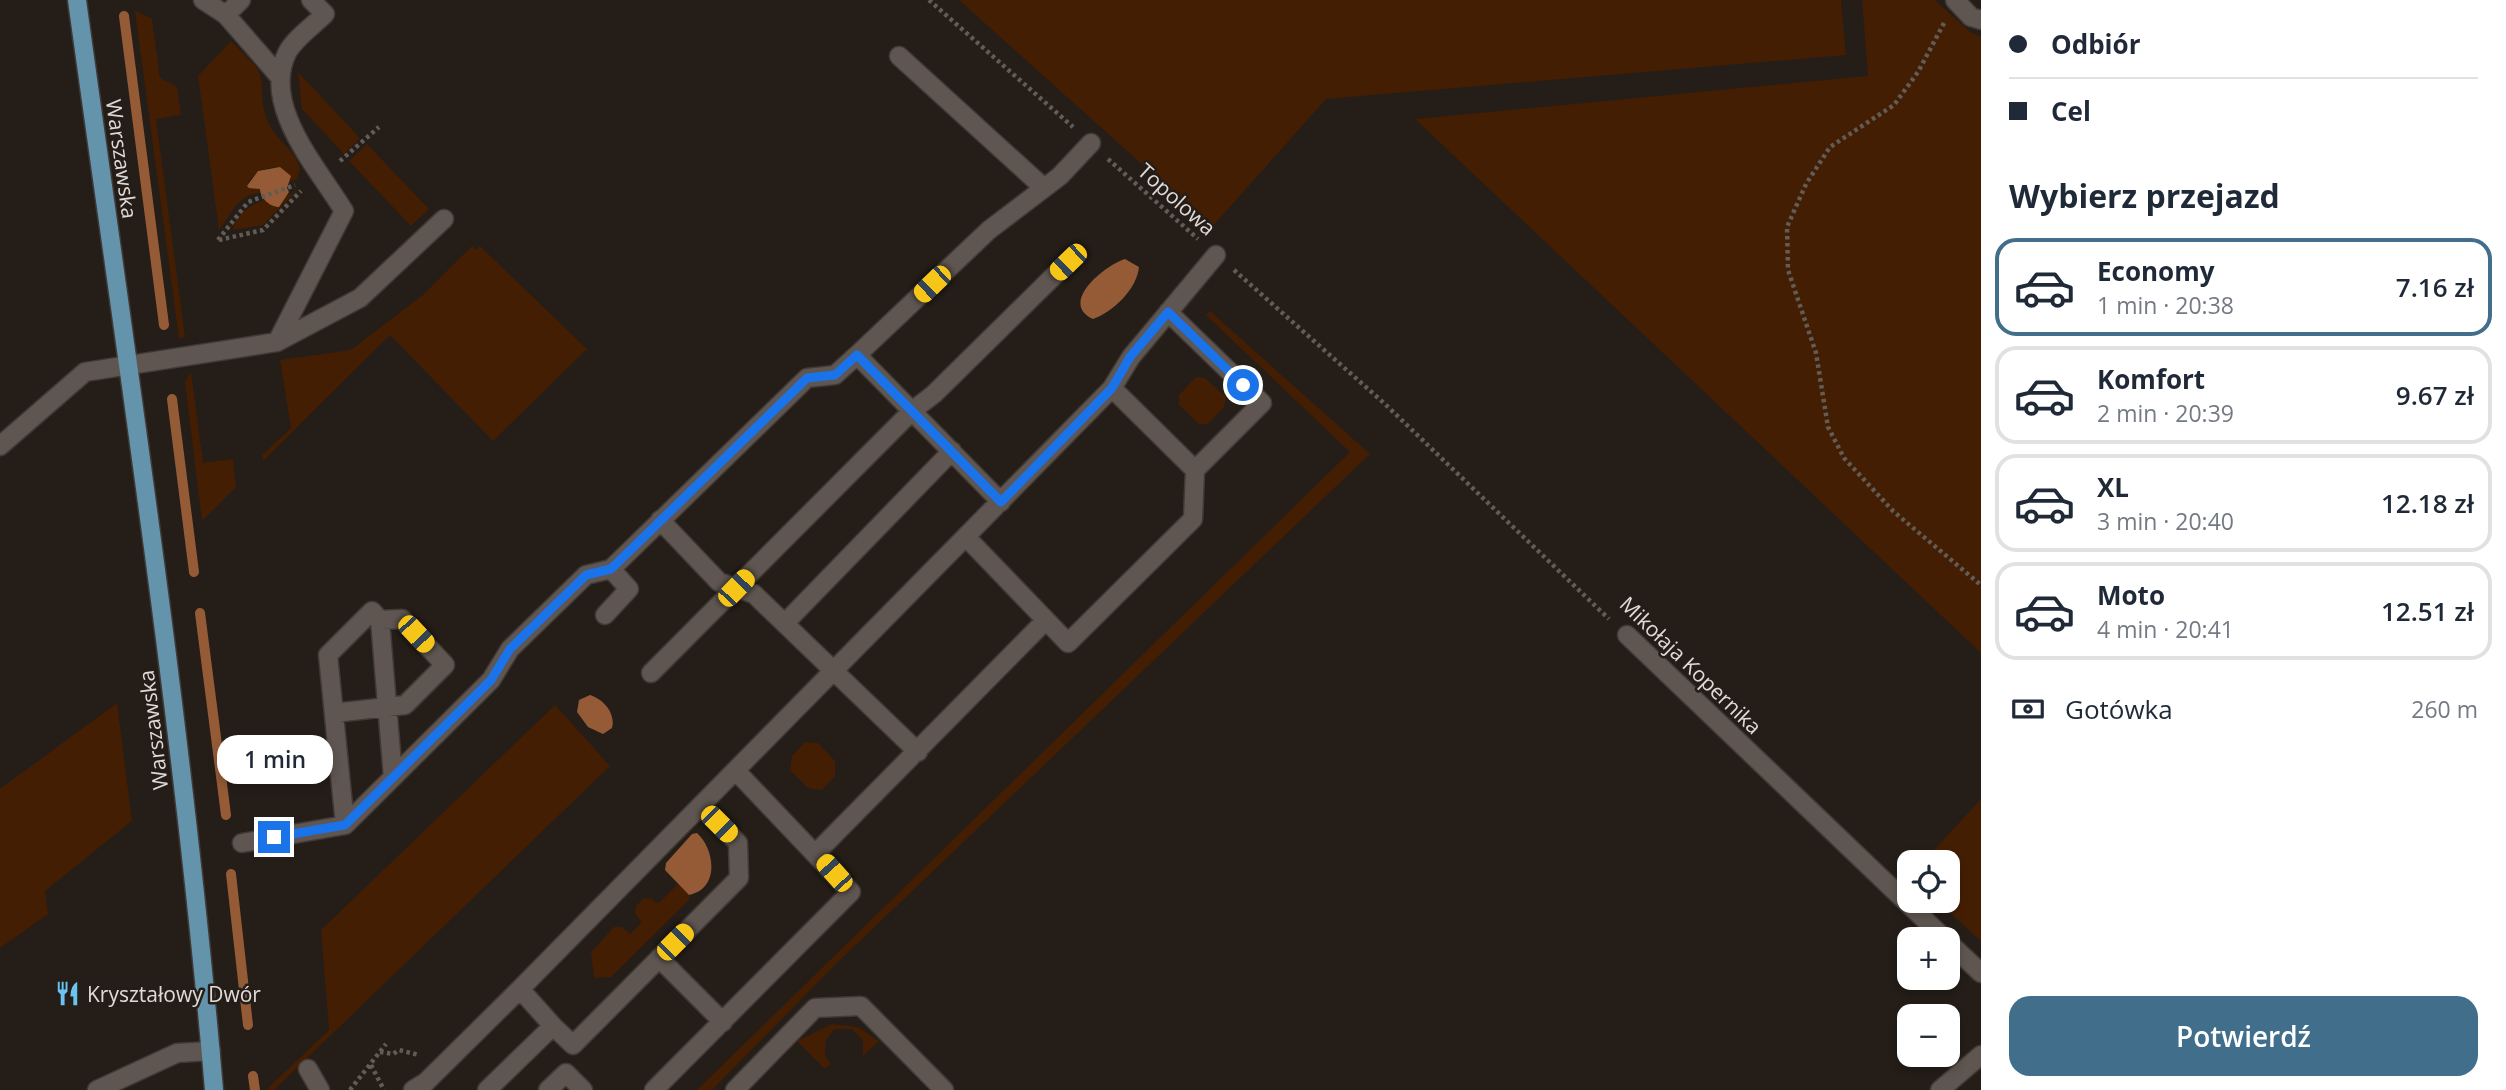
<!DOCTYPE html>
<html lang="pl">
<meta charset="utf-8">
<style>
body{margin:0;font-family:"Open Sans",sans-serif;background:#f6f6f7;color:#1f2937;height:100vh;display:flex;flex-direction:column;font-size:26px;white-space:nowrap}
*{box-sizing:border-box;margin:0}
p{font-size:23px;color:#747a83}
.icon{flex:none;width:38px;height:38px;fill:none;stroke:currentColor;stroke-width:2;stroke-linecap:round;stroke-linejoin:round}
.map{position:relative;flex:1;overflow:hidden}
.details{display:flex;flex-direction:column;background:#fff;width:525px}
.details>*{flex:none}
.hud{display:grid;align-content:center;height:154px;padding:0 28px;background:#fff}
.fabs{position:absolute;left:1897px;top:850px;display:grid;gap:14px}
.fabs a{display:grid;place-items:center;width:63px;height:63px;border-radius:14px;background:#fff;box-shadow:0 4px 10px #0003;font-size:35px}
.end{position:absolute;width:32px;height:32px;margin:-16px;border:9px solid #1a73e8;background:#fff;box-shadow:0 0 0 4px #fff}
.from{border-radius:50%}
.bubble{position:absolute;height:49px;border-radius:21px;background:#fff;box-shadow:0 4px 10px #0003;font-size:23px;font-weight:600;line-height:49px;text-align:center}
.car{position:absolute;width:21px;height:42px;margin:-21px -10px;border-radius:9px;box-shadow:0 0 5px 2px #0007;background:linear-gradient(#f5c518 24%,#345 0 40%,#f5c518 0 76%,#345 0 86%,#f5c518 0)}
.hud b{display:flex;align-items:center;gap:24px;height:66px;font-size:26px}
.hud b+b{border-top:2px solid #e0e1e3}
.hud i{width:18px;height:18px;background:#1f2937}
ul{padding:0;list-style:none}
li{display:flex;align-items:center;gap:21px;height:98px;margin:0 14px 10px;padding:0 14px;border:4px solid #e0e1e3;border-radius:21px}
li div{flex:1}
li b{display:block;font-size:26px}
li em{font-style:normal;font-weight:600}
li.current{border-color:#416e8b}
li>.icon{width:63px;height:63px;stroke-width:1.5}
h2{padding:0 28px;font-size:32px;line-height:84px}
.pay{display:flex;align-items:center;gap:18px;height:77px;padding:0 28px;font-size:26px}
.pay p{margin-inline-start:auto}
.primary-button{display:flex;gap:14px;margin-top:auto;padding:14px 28px}
.primary-button a{flex:1;height:80px;border-radius:21px;background:#416e8b;color:#fff;font-size:28px;font-weight:600;line-height:80px;text-align:center}
main{display:flex;flex:1;min-height:0}
.map>svg:first-child{display:block}
.green{fill:#441e03}
.water{fill:#955b36}
.lines{fill:none;stroke-linecap:round;stroke-linejoin:round}
.stream{stroke:#955b36;stroke-width:10}
.minor-casing{stroke:#403a37;stroke-width:21}
.major-casing{stroke:#403a37;stroke-width:21}
.path{stroke:#625c57;stroke-width:4.5;stroke-dasharray:3.5 3.5;stroke-linecap:butt}
.minor{stroke:#5f5651;stroke-width:18}
.major{stroke:#6493ac;stroke-width:18}
.route{stroke:#1a73e8;stroke-width:9}
.labels{text-anchor:middle;dominant-baseline:central;stroke-width:5;stroke-linejoin:round;paint-order:stroke}
.street-label{font-size:21px;fill:#e0dbd8;stroke:#241d18}
.poi-label{font-size:21px;fill:#e0dbd8;stroke:#241d18;text-anchor:start}
</style>
<main>
<div class="map">
<svg width="1981" height="1090" viewBox="0 0 1981 1090">
<rect width="100%" height="100%" fill="#241d18"/>
<path class="green" d="M959,0H1841L1846,55L1326,99L1212,227Z
M1862,0H1935L1970,32L1981,37V653L1415,119L1868,76Z
M135,11L152,19L160,78L177,87L181,115L156,119L185,337L179,338Z
M231,41C239,50 257,64 260,75C264,92 260,108 269,124C279,144 292,145 300,168L297,179L287,183L290,180L273,167L258,171L248,182L260,189V193C238,194 230,216 219,230L198,76Z
M298,72L360,138L344,154L302,109Z
M367,144L429,209L411,226L349,161Z
M298,189L263,225L232,230C238,214 249,206 264,200L272,205Z
M472,246L476,250L480,246L587,349L493,441L390,335L263,461L262,455L291,428L280,360L351,350L424,294Z
M1210,311L1370,454L839,961L712,1090H697L1350,452L1206,315Z
M191,372L203,463L233,459L236,487L202,521L185,382Z
M1196,377L1205,378L1226,397L1224,407L1208,424H1199L1179,405V395Z
M117,703L132,821L45,891L48,914L0,948V789Z
M555,705L610,766L274,1090H266L329,1030L321,930Z
M805,742L818,743L835,761V776L822,790L808,788L790,770L792,756Z
M1981,799V941L1937,901H1948V863H1922Z
M678,884L689,895V900L611,977L594,978L591,952L614,927H622L630,934L642,922L635,914L636,906L644,898L652,899L658,904Z
M832,1024L858,1027L879,1041L863,1056V1040L852,1029H834L826,1040L825,1056L831,1064L825,1069L797,1041Z"/>
<path class="water" d="M280,167L291,176L287,188L289,192L279,207C270,207 260,198 260,189L249,188L247,186L258,171Z
M1125,259L1139,267C1137,289 1113,312 1093,319C1058,303 1105,265 1125,259Z
M590,695C603,699 616,713 612,728L603,734L588,727L577,712L579,700Z
M697,833C715,849 720,889 689,895L665,870L666,863L692,834Z"/>
<g class="lines">
<path class="stream" d="M124,16L164,325
M172,399L194,572
M200,613L226,815
M231,874L248,1025
M253,1076L255,1090"/>
<defs>
<path id="minor" d="M203,0L226,15
M241,0L226,15L279,76
M1955,0L1971,17L1981,20
M899,56L1044,188
M277,342L344,211C318,168 261,106 287,53C294,39 314,25 325,14L311,0
M1112,388L1195,470L1262,403L1168,312
M0,446L85,372L277,342L360,298L444,219
M1001,502L857,355L989,230L1060,176L1091,143
M660,520L719,582L754,594L918,752
M967,538L1068,643L1193,519L1195,470
M605,615L629,589L611,569
M785,623L952,451
M1627,635L1946,940
M651,673L912,411L934,394L1068,262
M334,713L405,705L445,665L402,619L380,620
M345,825L328,655L372,611L380,620L393,777
M242,843L345,825L491,680L510,649L586,575L611,569L807,378L835,375L857,355
M816,853L1046,620
M1948,942L1981,973
M659,958L723,1022
M553,1026L573,1045L739,878L738,843L701,806
M308,1069L320,1090
M97,1090L177,1053L211,1051
M413,1090L426,1082L520,989L1112,388L1131,357L1216,255
M487,1090L553,1026L520,989
M548,1090L566,1073L583,1090
M654,1090L851,892L736,771
M735,1090L815,1008L861,1006L944,1090
M1940,1090L1981,1055"/>
<path id="major" d="M77,0C127,363 183,725 214,1090"/>
</defs>
<use href="#minor" class="minor-casing"/>
<use href="#major" class="major-casing"/>
<path class="path" d="M929,0L1073,127
M1944,23L1918,72L1894,105L1830,147L1806,184L1787,227L1788,270L1816,353L1828,427L1844,458L1893,511L1981,585
M1108,159L1198,239
M340,161L379,127
M218,240L248,202L295,185
M219,240L263,230L301,191
M1234,270L1385,404L1609,619
M380,1052L393,1054L399,1050L419,1055
M371,1065L384,1090
M350,1090L386,1044"/>
<use href="#minor" class="minor"/>
<use href="#major" class="major"/>
</g>
<g class="lines">
<path class="route" d="M274,837L345,825L491,680L510,649L586,575L611,569L807,378L835,375L857,355L1001,502L1112,388L1130,357L1168,312L1243,385"/>
</g>
<defs>
<symbol id="restaurant-bare" viewBox="-9 -9 18 18"><path d="M-5-6h1v4h1v-4h1v4h1v-4h1v5L-1.5 .5V6h-2V.5L-5-1ZM5-6V6H3V1.5H1.5Q1.5-4 5-6Z" fill="#6ac3f1" stroke="#241d18" stroke-width="2.5" paint-order="stroke"/></symbol>
</defs>
<g fill-rule="evenodd">
<use href="#restaurant-bare" x="50" y="976" width="35" height="35"/>
</g>
<g class="labels">
<g class="street-label">
<text transform="translate(122 159) rotate(82)">Warszawska</text>
<text transform="translate(1177 199) rotate(42)">Topolowa</text>
<text transform="translate(1691 665) rotate(44)">Mikołaja Kopernika</text>
<text transform="translate(153 730) rotate(-97)">Warszawska</text>
</g>
<g class="poi-label">
<text x="87" y="994">Kryształowy Dwór</text>
</g>
</g>
</svg>
<div class="fabs">
<a><svg class="icon" aria-label="locate" viewBox="0 0 24 24"><circle cx="12" cy="12" r="6"/><path d="M12 2v4M12 18v4M2 12h4M18 12h4"/></svg></a>
<a>+</a>
<a>−</a>
</div>
<i class="end from" style="left:1243px;top:385px"></i>
<i class="end" style="left:274px;top:837px"></i>
<div class="bubble" style="left:217px;top:735px;width:116px">1 min</div>
<i class="car" style="left:1068px;top:262px;rotate:226deg"></i>
<i class="car" style="left:932px;top:284px;rotate:226deg"></i>
<i class="car" style="left:736px;top:588px;rotate:44deg"></i>
<i class="car" style="left:416px;top:634px;rotate:137deg"></i>
<i class="car" style="left:719px;top:824px;rotate:135deg"></i>
<i class="car" style="left:834px;top:873px;rotate:318deg"></i>
<i class="car" style="left:675px;top:942px;rotate:45deg"></i>
</div>
<section class="details">
<div class="hud">
<b><i class="from"></i>Odbiór</b>
<b><i></i>Cel</b>
</div>
<h2>Wybierz przejazd</h2>
<ul>
<li class="current"><svg class="icon" aria-label="car" viewBox="0 0 24 24"><path d="M5 17H2v-5l4-1 3-4h7l3 4 3 1v5h-3M9 17h6M6 11h13"/><circle cx="7" cy="17" r="2"/><circle cx="17" cy="17" r="2"/></svg><div><b>Economy</b><p>1 min · 20:38</p></div><em>7.16 zł</em></li>
<li><svg class="icon" aria-label="car" viewBox="0 0 24 24"><path d="M5 17H2v-5l4-1 3-4h7l3 4 3 1v5h-3M9 17h6M6 11h13"/><circle cx="7" cy="17" r="2"/><circle cx="17" cy="17" r="2"/></svg><div><b>Komfort</b><p>2 min · 20:39</p></div><em>9.67 zł</em></li>
<li><svg class="icon" aria-label="car" viewBox="0 0 24 24"><path d="M5 17H2v-5l4-1 3-4h7l3 4 3 1v5h-3M9 17h6M6 11h13"/><circle cx="7" cy="17" r="2"/><circle cx="17" cy="17" r="2"/></svg><div><b>XL</b><p>3 min · 20:40</p></div><em>12.18 zł</em></li>
<li><svg class="icon" aria-label="car" viewBox="0 0 24 24"><path d="M5 17H2v-5l4-1 3-4h7l3 4 3 1v5h-3M9 17h6M6 11h13"/><circle cx="7" cy="17" r="2"/><circle cx="17" cy="17" r="2"/></svg><div><b>Moto</b><p>4 min · 20:41</p></div><em>12.51 zł</em></li>
</ul>
<div class="pay"><svg class="icon" aria-label="cash" viewBox="0 0 24 24"><path d="M3 7h18v10H3z"/><circle cx="12" cy="12" r="2"/></svg>Gotówka<p>260 m</p></div>
<div class="primary-button"><a>Potwierdź</a></div>
</section>
</main>
